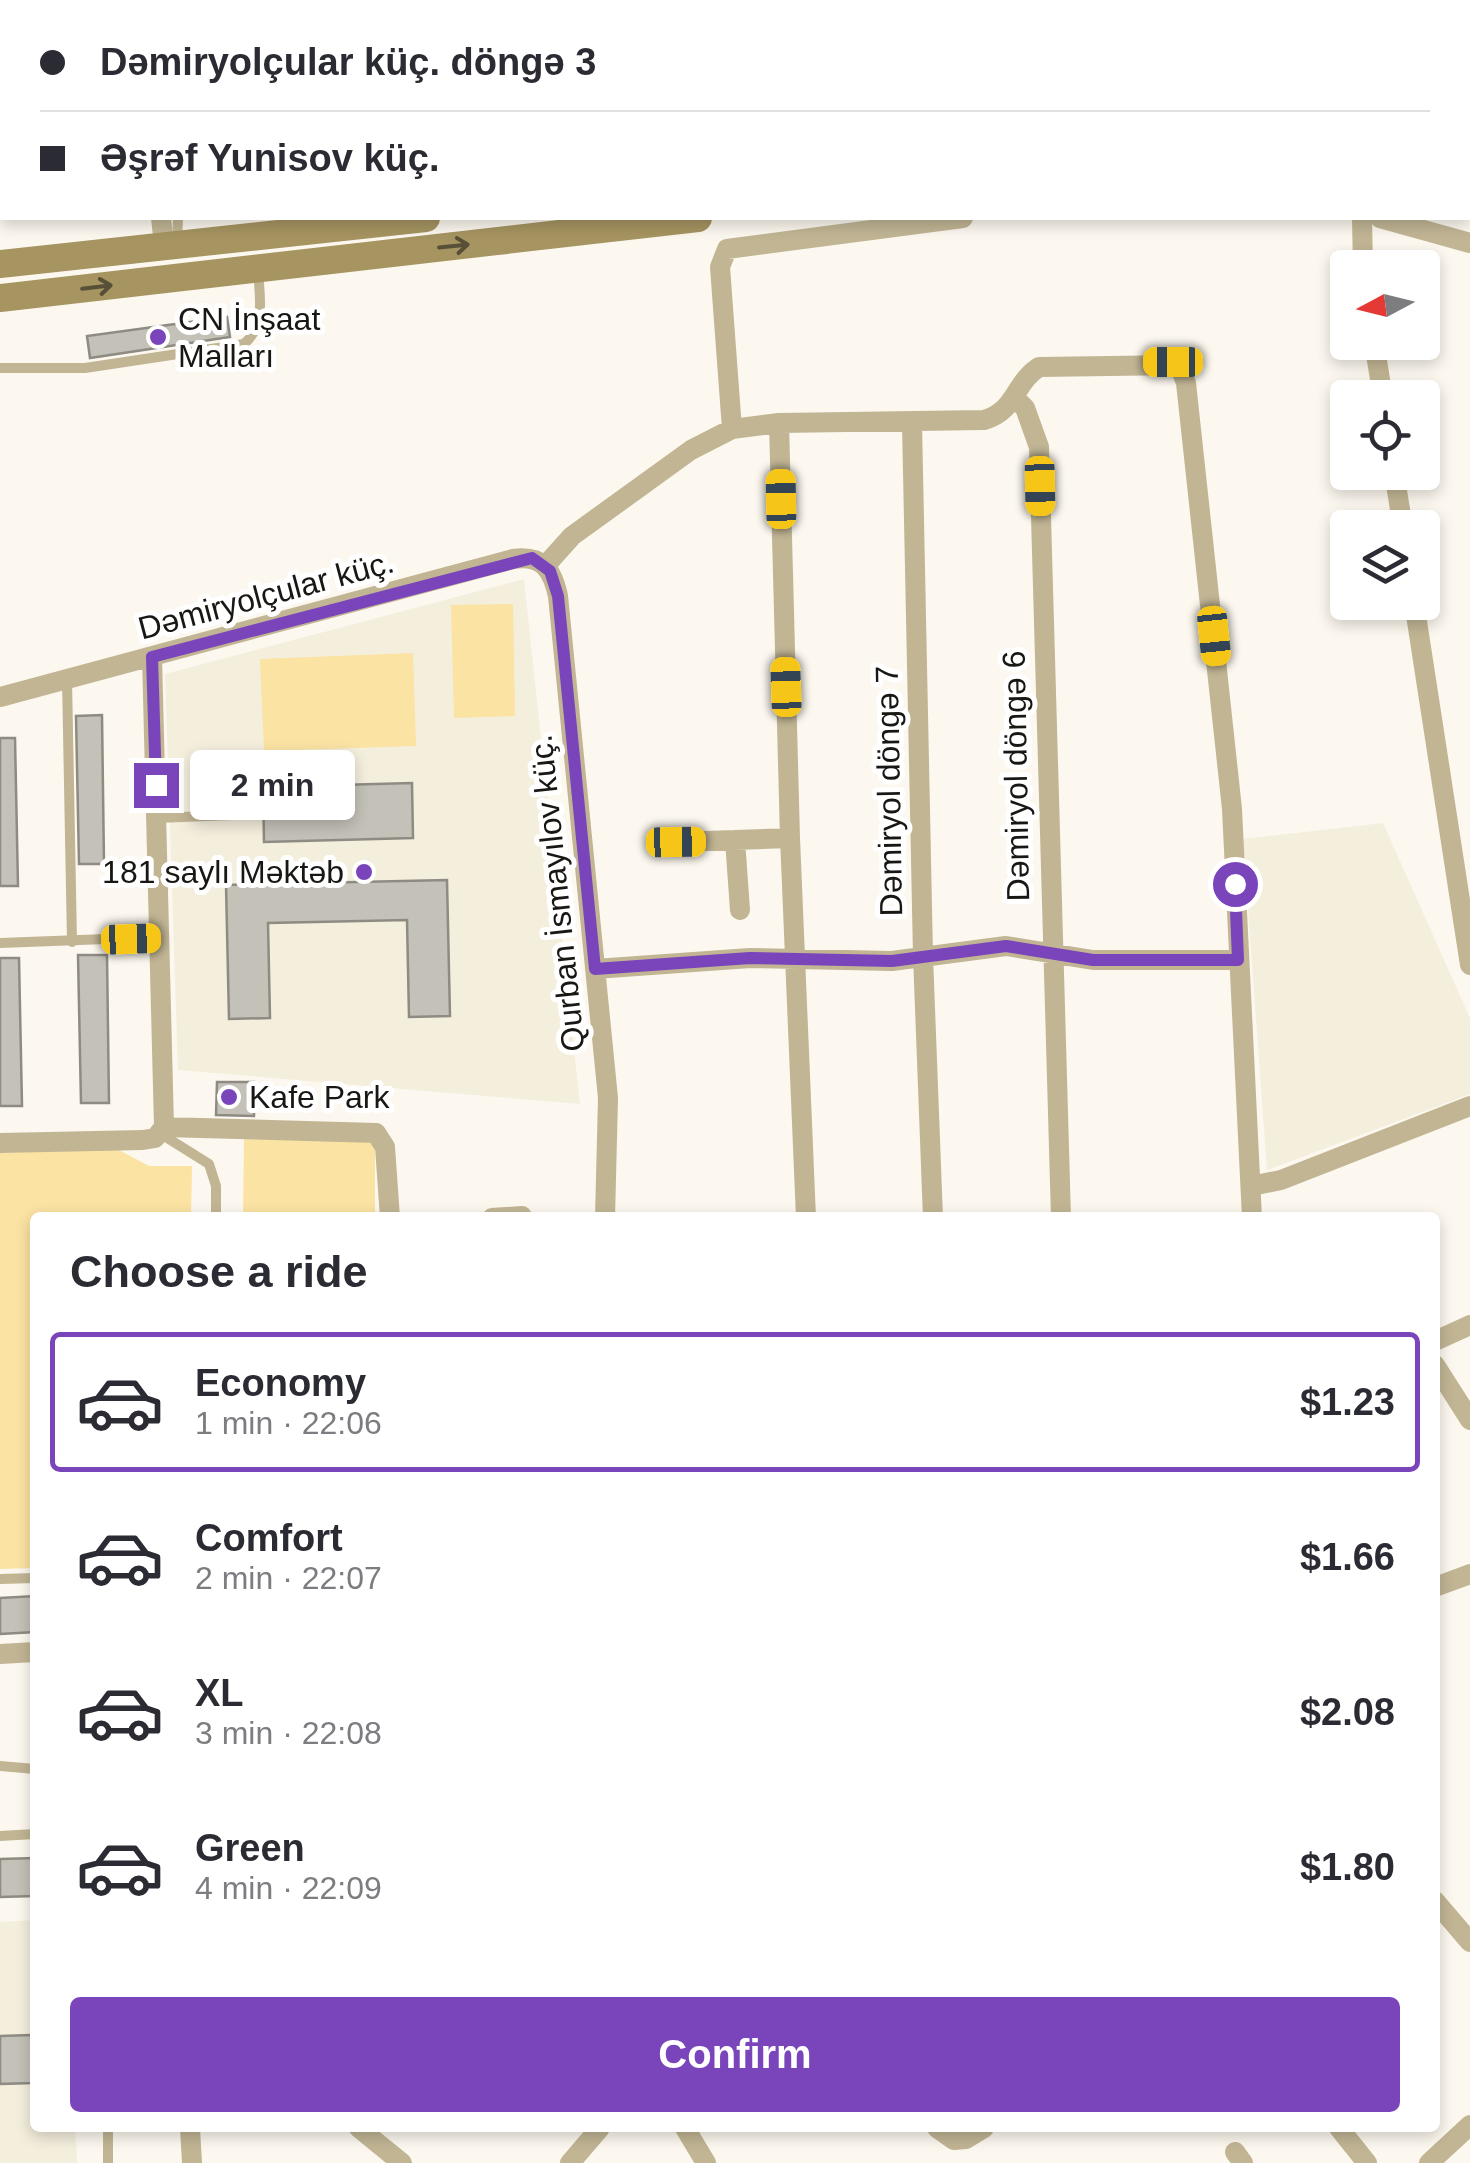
<!DOCTYPE html>
<meta charset="utf-8">
<style>
body{margin:0;font-family:Helvetica,sans-serif;background:#f2f2f3;color:#2b2b33;height:100vh;display:flex;flex-direction:column;font-size:38px;white-space:nowrap}
*{box-sizing:border-box;margin:0}
p{font-size:32px;color:#7c7c81}
.icon{flex:none;width:55px;height:55px;fill:none;stroke:currentColor;stroke-width:2;stroke-linecap:round;stroke-linejoin:round}
.map{position:relative;flex:1;overflow:hidden}
.drawer{position:absolute;left:30px;top:1212px;width:1410px;height:920px;display:flex;flex-direction:column;background:#fff;border-radius:10px;box-shadow:0 5px 15px #0003}
.drawer>*{flex:none}
.hud{position:absolute;left:0px;top:0px;width:1470px;height:220px;box-shadow:0 5px 15px #0003;display:grid;align-content:center;height:220px;padding:0 40px;background:#fff}
.needle{width:65px;rotate:263deg}
.buttons{position:absolute;left:1330px;top:250px;display:grid;gap:20px}
.buttons a{display:grid;place-items:center;width:110px;height:110px;border-radius:10px;background:#fff;box-shadow:0 5px 15px #0003;font-size:50px}
.end{position:absolute;width:45px;height:45px;margin:-22px;border:12px solid #7a44bb;background:#fff;box-shadow:0 0 0 5px #fff}
.from{border-radius:50%}
.bubble{position:absolute;height:70px;border-radius:10px;background:#fff;box-shadow:0 5px 15px #0003;font-size:32px;font-weight:800;line-height:70px;text-align:center}
.car{position:absolute;width:30px;height:60px;margin:-30px -15px;border-radius:12px;box-shadow:0 0 8px 2px #0007;background:linear-gradient(#f5c518 24%,#345 0 40%,#f5c518 0 76%,#345 0 86%,#f5c518 0)}
.hud b{display:flex;align-items:center;gap:35px;height:95px;font-size:38px}
.hud b+b{border-top:2px solid #e1e1e2}
.hud i{width:25px;height:25px;background:#2b2b33}
ul{padding:0;list-style:none}
li{display:flex;align-items:center;gap:30px;height:140px;margin:0 20px 15px;padding:0 20px;border:5px solid transparent;border-radius:10px}
li div{flex:1}
li b{display:block;font-size:38px}
li em{font-style:normal;font-weight:800}
li.active{border-color:#7a44bb}
li>.icon{width:90px;height:90px;stroke-width:1.5}
h2{padding:0 40px;font-size:45px;line-height:120px}
.button{display:flex;gap:20px;margin-top:auto;padding:20px 40px}
.button a{flex:1;height:115px;border-radius:10px;background:#7a44bb;color:#fff;font-size:40px;font-weight:800;line-height:115px;text-align:center}
.map>svg:first-child{display:block}
.built{fill:#f4eedd}
.green{fill:#fae3a3}
.building{fill:#c4c1b8;stroke:#8e8b82;stroke-width:2.5}
.lines{fill:none;stroke-linecap:round;stroke-linejoin:round}
.lane{stroke:#c1b594;stroke-width:10}
.street{stroke:#c1b594;stroke-width:20}
.secondary{stroke:#a69461;stroke-width:28}
.oneway{stroke:#584f37}
.route{stroke:#7a44bb;stroke-width:12}
.poi-dot{fill:#7a44bb;stroke:#fff;stroke-width:4}
.labels{text-anchor:middle;dominant-baseline:central;stroke-width:10;stroke-linejoin:round;paint-order:stroke}
.poi-label{font-size:32px;fill:#181714;stroke:#fff;text-anchor:start}
.street-label{font-size:32px;fill:#181714;stroke:#fff}
</style>
<div class="map">
<svg width="1470" height="2163" viewBox="0 0 1470 2163">
<rect width="100%" height="100%" fill="#fcf8ef"/>
<path class="built" d="M524,579L580,1104L178,1070L165,674Z
M1383,823L1470,1018V1094L1267,1170L1243,839Z
M35,1920V2128H75L77,2163H0V1922Z"/>
<path class="green" d="M513,604L515,716L454,718L451,605Z
M413,653L416,746L264,751L260,659Z
M244,1139L375,1141V1217L243,1218Z
M115,1148L149,1166H192L191,1217L35,1218V1568L0,1569V1153Z"/>
<path class="building" d="M227,317L230,337L90,358L87,336Z
M102,715L104,864H79L76,716Z
M0,738H15L18,886H0Z
M412,783L413,838L264,842L263,787Z
M447,880L450,1016L409,1017L407,920L268,923L270,1018L229,1019L226,885Z
M78,955H107L109,1103H81Z
M0,958H19L22,1106H0Z
M217,1082H254V1116L216,1115Z
M35,1596V1632L0,1634V1598Z
M35,1858V1896L0,1897V1859Z
M31,2035L33,2083L0,2084V2036Z"/>
<g class="lines">
<path class="lane" d="M145,0V2
M177,241L178,218
M0,368H85L244,344C267,324 259,296 258,268
M67,679L72,942
M157,818L233,815
M0,943L159,937
M161,1134L209,1164L216,1186V1218
M0,1579L35,1578
M0,1766L35,1769
M0,1836L35,1834
M108,2128V2163"/>
<path class="street" d="M254,0V2
M395,0L396,2
M745,0L750,2
M161,218L164,245
M1362,218L1363,268
M1380,218L1470,243
M1374,342L1383,398
M1016,399L1025,408L1039,447L1061,1218
M779,423L790,838L806,1218
M912,423L923,956L933,1218
M732,429L720,267L727,249L963,218
M1394,472L1403,528
M546,565L572,536L691,450L732,429L779,423L984,420C1016,411 1014,383 1039,367L1179,365L1186,383L1232,809L1252,1218
M1414,602L1470,965
M0,697L513,559C543,555 552,569 558,596L608,1098L605,1218
M735,840L740,910
M676,842L790,838
M595,969L750,958L892,961L1006,946L1093,960H1238
M164,1127L376,1133L385,1147L390,1218
M0,1143L143,1140L155,1138L164,1127L152,657
M1251,1186L1281,1180L1470,1106
M492,1218L522,1216
M1435,1341L1470,1325
M1435,1365L1470,1420
M1435,1587L1470,1574
M0,1654L35,1652
M1435,1901L1470,1942
M190,2128L192,2163
M359,2128L402,2163
M685,2128L706,2163
M937,2128L954,2140L966,2139L984,2128
M1339,2128L1367,2163
M1235,2152L1243,2163
M570,2163L600,2128
M1429,2163L1470,2125"/>
<path class="secondary" d="M628,2L631,0
M1468,113H1470
M1468,199L1470,200
M0,264L426,218
M0,298L698,218"/>
</g>
<defs><path id="oneway-shaft" d="M-6 0H5M1.5-3L5.5 0L1.5 3" fill="none" stroke-width="1.6" stroke-linecap="round" stroke-linejoin="round" transform="scale(2.5)"/></defs>
<g class="oneway">
<use href="#oneway-shaft" transform="translate(454 246) rotate(-6)"/>
<use href="#oneway-shaft" transform="translate(97 287) rotate(-7)"/>
</g>
<g class="lines">
<path class="route" d="M156,785L152,657L532,558L550,571L558,596L595,969L750,958L892,961L1006,946L1093,960H1238L1235,884"/>
</g>
<g class="poi-dot">
<circle cx="158" cy="337" r="10"/>
<circle cx="364" cy="872" r="10"/>
<circle cx="229" cy="1097" r="10"/>
</g>
<g class="labels">
<g class="poi-label">
<text x="178" y="319">CN İnşaat<tspan x="178" dy="37">Malları</tspan></text>
<text x="344" y="872" text-anchor="end">181 saylı Məktəb</text>
<text x="249" y="1097">Kafe Park</text>
</g>
<g class="street-label">
<text transform="translate(266 595) rotate(-15)">Dəmiryolçular küç.</text>
<text transform="translate(1016 776) rotate(-91)">Dəmiryol döngə 6</text>
<text transform="translate(889 791) rotate(-91)">Dəmiryol döngə 7</text>
<text transform="translate(557 893) rotate(-96)">Qurban İsmayılov küç.</text>
</g>
</g>
</svg>
<div class="buttons">
<a><svg class="needle" viewBox="-14 -14 28 28"><path d="M0-13l5 13h-10z" fill="#e53935"/><path d="M0 13l5-13h-10z" fill="#7c7c81"/></svg></a>
<a><svg class="icon" aria-label="locate" viewBox="0 0 24 24"><circle cx="12" cy="12" r="6"/><path d="M12 2v4M12 18v4M2 12h4M18 12h4"/></svg></a>
<a><svg class="icon" aria-label="layers" viewBox="0 0 24 24"><path d="M12 4l9 5-9 5-9-5zM3 14l9 5 9-5"/></svg></a>
</div>
<i class="end from" style="left:1235px;top:884px"></i>
<i class="end" style="left:156px;top:785px"></i>
<div class="bubble" style="left:190px;top:750px;width:165px">2 min</div>
<i class="car" style="left:1173px;top:362px;rotate:270deg"></i>
<i class="car" style="left:1040px;top:486px;rotate:179deg"></i>
<i class="car" style="left:781px;top:499px;rotate:359deg"></i>
<i class="car" style="left:1214px;top:636px;rotate:174deg"></i>
<i class="car" style="left:786px;top:687px;rotate:358deg"></i>
<i class="car" style="left:676px;top:842px;rotate:89deg"></i>
<i class="car" style="left:131px;top:939px;rotate:88deg"></i>
<div class="hud">
<b><i class="from"></i>Dəmiryolçular küç. döngə 3</b>
<b><i></i>Əşrəf Yunisov küç.</b>
</div>
<section class="drawer">
<h2>Choose a ride</h2>
<ul>
<li class="active"><svg class="icon" aria-label="car" viewBox="0 0 24 24"><path d="M5 17H2v-5l4-1 3-4h7l3 4 3 1v5h-3M9 17h6M6 11h13"/><circle cx="7" cy="17" r="2"/><circle cx="17" cy="17" r="2"/></svg><div><b>Economy</b><p>1 min · 22:06</p></div><em>$1.23</em></li>
<li><svg class="icon" aria-label="car" viewBox="0 0 24 24"><path d="M5 17H2v-5l4-1 3-4h7l3 4 3 1v5h-3M9 17h6M6 11h13"/><circle cx="7" cy="17" r="2"/><circle cx="17" cy="17" r="2"/></svg><div><b>Comfort</b><p>2 min · 22:07</p></div><em>$1.66</em></li>
<li><svg class="icon" aria-label="car" viewBox="0 0 24 24"><path d="M5 17H2v-5l4-1 3-4h7l3 4 3 1v5h-3M9 17h6M6 11h13"/><circle cx="7" cy="17" r="2"/><circle cx="17" cy="17" r="2"/></svg><div><b>XL</b><p>3 min · 22:08</p></div><em>$2.08</em></li>
<li><svg class="icon" aria-label="car" viewBox="0 0 24 24"><path d="M5 17H2v-5l4-1 3-4h7l3 4 3 1v5h-3M9 17h6M6 11h13"/><circle cx="7" cy="17" r="2"/><circle cx="17" cy="17" r="2"/></svg><div><b>Green</b><p>4 min · 22:09</p></div><em>$1.80</em></li>
</ul>
<div class="button"><a>Confirm</a></div>
</section>
</div>
